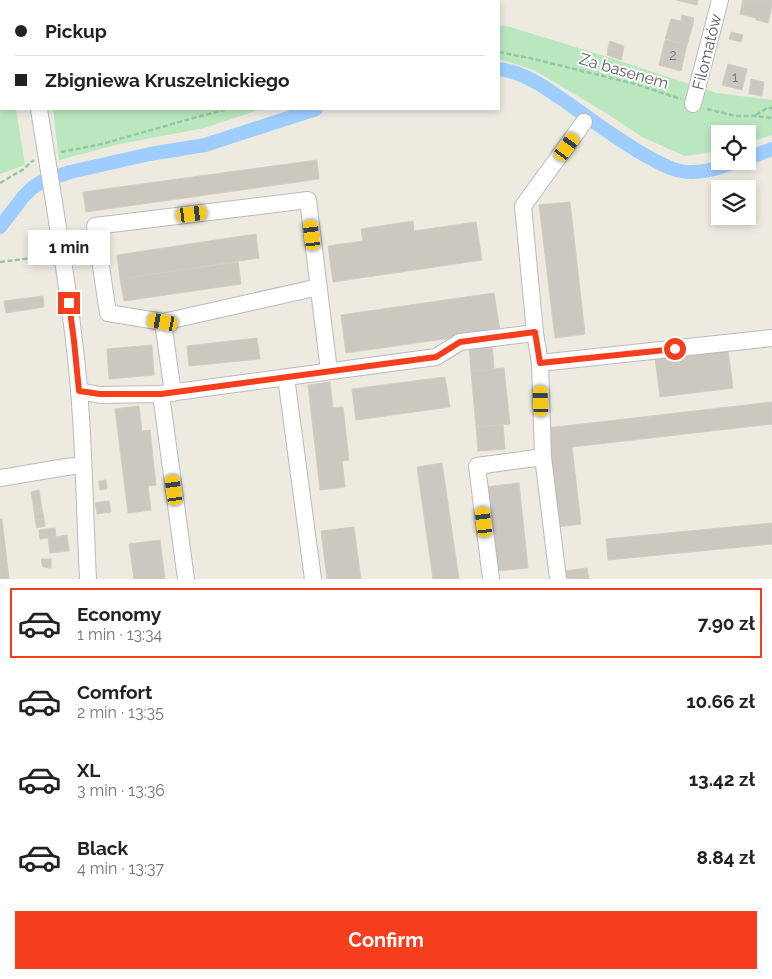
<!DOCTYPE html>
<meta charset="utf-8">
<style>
body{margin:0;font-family:Raleway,sans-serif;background:#f6f6f6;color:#222;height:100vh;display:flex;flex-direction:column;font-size:19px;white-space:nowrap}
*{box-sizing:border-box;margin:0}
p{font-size:16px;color:#767676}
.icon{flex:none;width:28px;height:28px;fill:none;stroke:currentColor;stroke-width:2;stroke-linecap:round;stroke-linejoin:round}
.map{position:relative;height:579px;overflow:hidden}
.side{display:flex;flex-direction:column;background:#fff;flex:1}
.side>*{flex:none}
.hud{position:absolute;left:0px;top:0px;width:500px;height:110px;box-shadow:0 2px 8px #0003;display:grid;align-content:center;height:110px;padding:0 15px;background:#fff}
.fabs{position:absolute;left:711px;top:125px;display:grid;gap:10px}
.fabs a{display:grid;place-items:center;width:45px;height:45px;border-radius:0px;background:#fff;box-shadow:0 2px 8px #0003;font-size:25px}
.end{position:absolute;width:22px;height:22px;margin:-11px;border:6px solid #f63e1d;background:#fff;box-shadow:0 0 0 2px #fff}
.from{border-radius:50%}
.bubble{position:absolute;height:35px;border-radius:0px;background:#fff;box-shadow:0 2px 8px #0003;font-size:16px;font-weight:700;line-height:35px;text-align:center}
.car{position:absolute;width:15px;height:30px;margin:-15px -8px;border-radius:6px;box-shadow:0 0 4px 1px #0007;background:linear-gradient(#f5c518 24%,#345 0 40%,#f5c518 0 76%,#345 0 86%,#f5c518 0)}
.hud b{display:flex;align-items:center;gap:18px;height:48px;font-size:19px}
.hud b+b{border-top:1px solid #e0e0e0}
.hud i{width:12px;height:12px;background:#222}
ul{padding:9px 0 0;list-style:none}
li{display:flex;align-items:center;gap:15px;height:70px;margin:0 10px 8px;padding:0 5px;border:2px solid transparent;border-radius:0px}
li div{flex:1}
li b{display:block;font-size:19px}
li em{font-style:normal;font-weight:700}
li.current{border-color:#f63e1d}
li>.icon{width:45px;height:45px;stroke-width:1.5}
.action{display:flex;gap:10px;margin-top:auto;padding:10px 15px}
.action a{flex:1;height:58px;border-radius:0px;background:#f63e1d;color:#fff;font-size:20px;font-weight:700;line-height:58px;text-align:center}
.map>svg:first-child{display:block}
.green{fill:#bae7bd}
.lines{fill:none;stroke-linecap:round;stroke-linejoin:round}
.canal{stroke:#9ecdff;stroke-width:14}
.building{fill:#cac8bf;stroke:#d2cdbe}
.minor-casing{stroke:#b8bac0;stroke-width:18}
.path{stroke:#93c8a6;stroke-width:2.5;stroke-dasharray:5 2.5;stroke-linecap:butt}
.minor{stroke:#fff;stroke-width:16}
.route{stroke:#f63e1d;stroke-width:6}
.labels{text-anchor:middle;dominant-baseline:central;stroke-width:4;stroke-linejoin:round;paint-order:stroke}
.number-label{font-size:14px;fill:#757779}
.street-label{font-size:16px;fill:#595c62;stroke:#fff}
</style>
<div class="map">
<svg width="772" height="579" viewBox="0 0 772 579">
<rect width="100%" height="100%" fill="#edebe0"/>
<path class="green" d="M499,25L510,27L611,58L717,93L772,100V135L748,143V134H720V151L685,156L642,137L606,113L534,70L499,59Z
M0,40H1V109H16L25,165L0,174Z
M53,109H262L204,128L120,144L59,160Z"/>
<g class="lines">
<path class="canal" d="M499,69C528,73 552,92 576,109C600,126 624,144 650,158C664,165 677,173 693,172C709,172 723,166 738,161
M748,158L772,149
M0,227L23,197L32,188L43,181L70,172L150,154L205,145L316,109"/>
</g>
<path class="building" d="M676,0H698L697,5Z
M743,0H772V6L768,23L756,20V18L740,14Z
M682,15L694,18L693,24L681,21Z
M671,19L693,24L687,45L665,39Z
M731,32L743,35L741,42L729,39Z
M665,40L687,45L681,71L659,65Z
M610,41L624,46L623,52L608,48Z
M608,48L623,52L621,60L607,55Z
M728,64L747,69L742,90L722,85Z
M751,79L764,82L762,96L752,94H749Z
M317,160L319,179L86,212L83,192Z
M570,202L585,334L555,338L539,205Z
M413,221L414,231L476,222L482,260L333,282L328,246L363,241L361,229Z
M256,234L259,258L120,279L117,255Z
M238,262L241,284L124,301L120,279Z
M494,293L500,331L346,353L341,315Z
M43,296L44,307L6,313L4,301Z
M257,338L260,359L189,366L187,346Z
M492,343L494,369L471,371L469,345Z
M152,345L154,375L109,379L107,349Z
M728,350L733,388L660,397L655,358Z
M504,368L510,424L476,427L471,371Z
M445,377L450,407L356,420L352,389Z
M330,382L333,408L343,407L349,460L342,461L345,487L320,490L308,385Z
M772,402V424L572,447L581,524L558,527L547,428Z
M139,406L142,431L150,430L156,485L148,486L151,510L128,513L115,409Z
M503,425L505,449L478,451L476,427Z
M442,463L459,579H433L417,467Z
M106,480L107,489L100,490L99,481Z
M519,483L528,568L496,571L486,487Z
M39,490L42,509L34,510L31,492Z
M109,501L111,512L97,514L95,503Z
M42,509L44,519L35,520L34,510Z
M0,519H2L9,579H0Z
M44,519L45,526L37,528L35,520Z
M772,523V544L608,560L606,539Z
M354,527L361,579H327L321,531Z
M55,528L56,537L40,539L39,530Z
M67,535L69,551L50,553L48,538Z
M160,540L165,579H134L129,544Z
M41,559H51V568L43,567Z
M587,568L589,579H565L564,571Z"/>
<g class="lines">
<defs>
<path id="minor" d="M19,0V1
M693,104L720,0
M39,109C51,186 65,263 74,341C84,420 84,500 88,579
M163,322L319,287
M535,333L540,363L772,338
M540,363L543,457L558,579
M286,377L313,579
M79,391L100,395L161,394L436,357L460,342L535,333L523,206L584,122
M173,393L163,322L108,313L95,226L308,200L329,371
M161,394L186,579
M0,478L66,467L83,465
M491,579L477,466L543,457"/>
</defs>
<use href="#minor" class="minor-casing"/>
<path class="path" d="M360,1V0
M499,52L534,59L635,84L681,99
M707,109L736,116H755L772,118
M756,115L767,108H772
M61,152L102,144L197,117L228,109
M0,183L24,169L30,163L34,160
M0,262L32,258L48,252"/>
<use href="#minor" class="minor"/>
</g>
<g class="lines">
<path class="route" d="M69,303L74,341L79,391L100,394H161L436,357L460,342L535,332L540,363L675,349"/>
</g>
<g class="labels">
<g class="number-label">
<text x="673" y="55">2</text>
<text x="735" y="77">1</text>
</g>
<g class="street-label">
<text transform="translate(707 52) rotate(-76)">Filomatów</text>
<text transform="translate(624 71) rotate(16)">Za basenem</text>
</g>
</g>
</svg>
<div class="fabs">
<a><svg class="icon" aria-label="locate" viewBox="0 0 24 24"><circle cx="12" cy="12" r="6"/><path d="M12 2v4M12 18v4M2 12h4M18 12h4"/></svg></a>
<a><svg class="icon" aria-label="layers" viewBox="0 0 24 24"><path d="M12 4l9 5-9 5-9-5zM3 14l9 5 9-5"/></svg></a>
</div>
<i class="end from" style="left:675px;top:349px"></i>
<i class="end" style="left:69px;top:303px"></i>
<div class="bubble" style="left:28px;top:230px;width:82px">1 min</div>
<i class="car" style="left:567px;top:147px;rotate:36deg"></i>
<i class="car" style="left:192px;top:214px;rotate:83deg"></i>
<i class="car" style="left:312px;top:235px;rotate:353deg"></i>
<i class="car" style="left:163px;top:322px;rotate:280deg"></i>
<i class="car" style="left:541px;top:401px;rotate:358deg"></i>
<i class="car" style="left:174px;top:490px;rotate:352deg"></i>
<i class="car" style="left:484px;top:522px;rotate:353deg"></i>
<div class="hud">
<b><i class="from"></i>Pickup</b>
<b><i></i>Zbigniewa Kruszelnickiego</b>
</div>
</div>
<section class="side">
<ul>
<li class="current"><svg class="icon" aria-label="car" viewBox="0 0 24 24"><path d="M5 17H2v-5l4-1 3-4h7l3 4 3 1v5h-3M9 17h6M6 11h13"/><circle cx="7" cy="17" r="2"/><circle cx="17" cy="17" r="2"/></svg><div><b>Economy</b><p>1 min · 13:34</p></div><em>7.90 zł</em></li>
<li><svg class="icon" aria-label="car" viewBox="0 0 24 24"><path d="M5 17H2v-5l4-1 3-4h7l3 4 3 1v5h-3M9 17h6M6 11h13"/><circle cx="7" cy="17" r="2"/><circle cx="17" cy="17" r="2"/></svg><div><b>Comfort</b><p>2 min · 13:35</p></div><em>10.66 zł</em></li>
<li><svg class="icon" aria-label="car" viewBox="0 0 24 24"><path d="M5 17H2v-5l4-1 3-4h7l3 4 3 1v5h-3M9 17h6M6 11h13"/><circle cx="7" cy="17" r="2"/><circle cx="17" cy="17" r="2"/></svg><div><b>XL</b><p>3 min · 13:36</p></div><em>13.42 zł</em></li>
<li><svg class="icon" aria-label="car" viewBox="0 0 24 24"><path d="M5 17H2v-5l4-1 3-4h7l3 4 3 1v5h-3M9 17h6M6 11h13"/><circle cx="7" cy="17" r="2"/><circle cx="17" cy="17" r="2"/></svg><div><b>Black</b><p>4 min · 13:37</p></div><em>8.84 zł</em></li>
</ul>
<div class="action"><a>Confirm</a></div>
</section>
